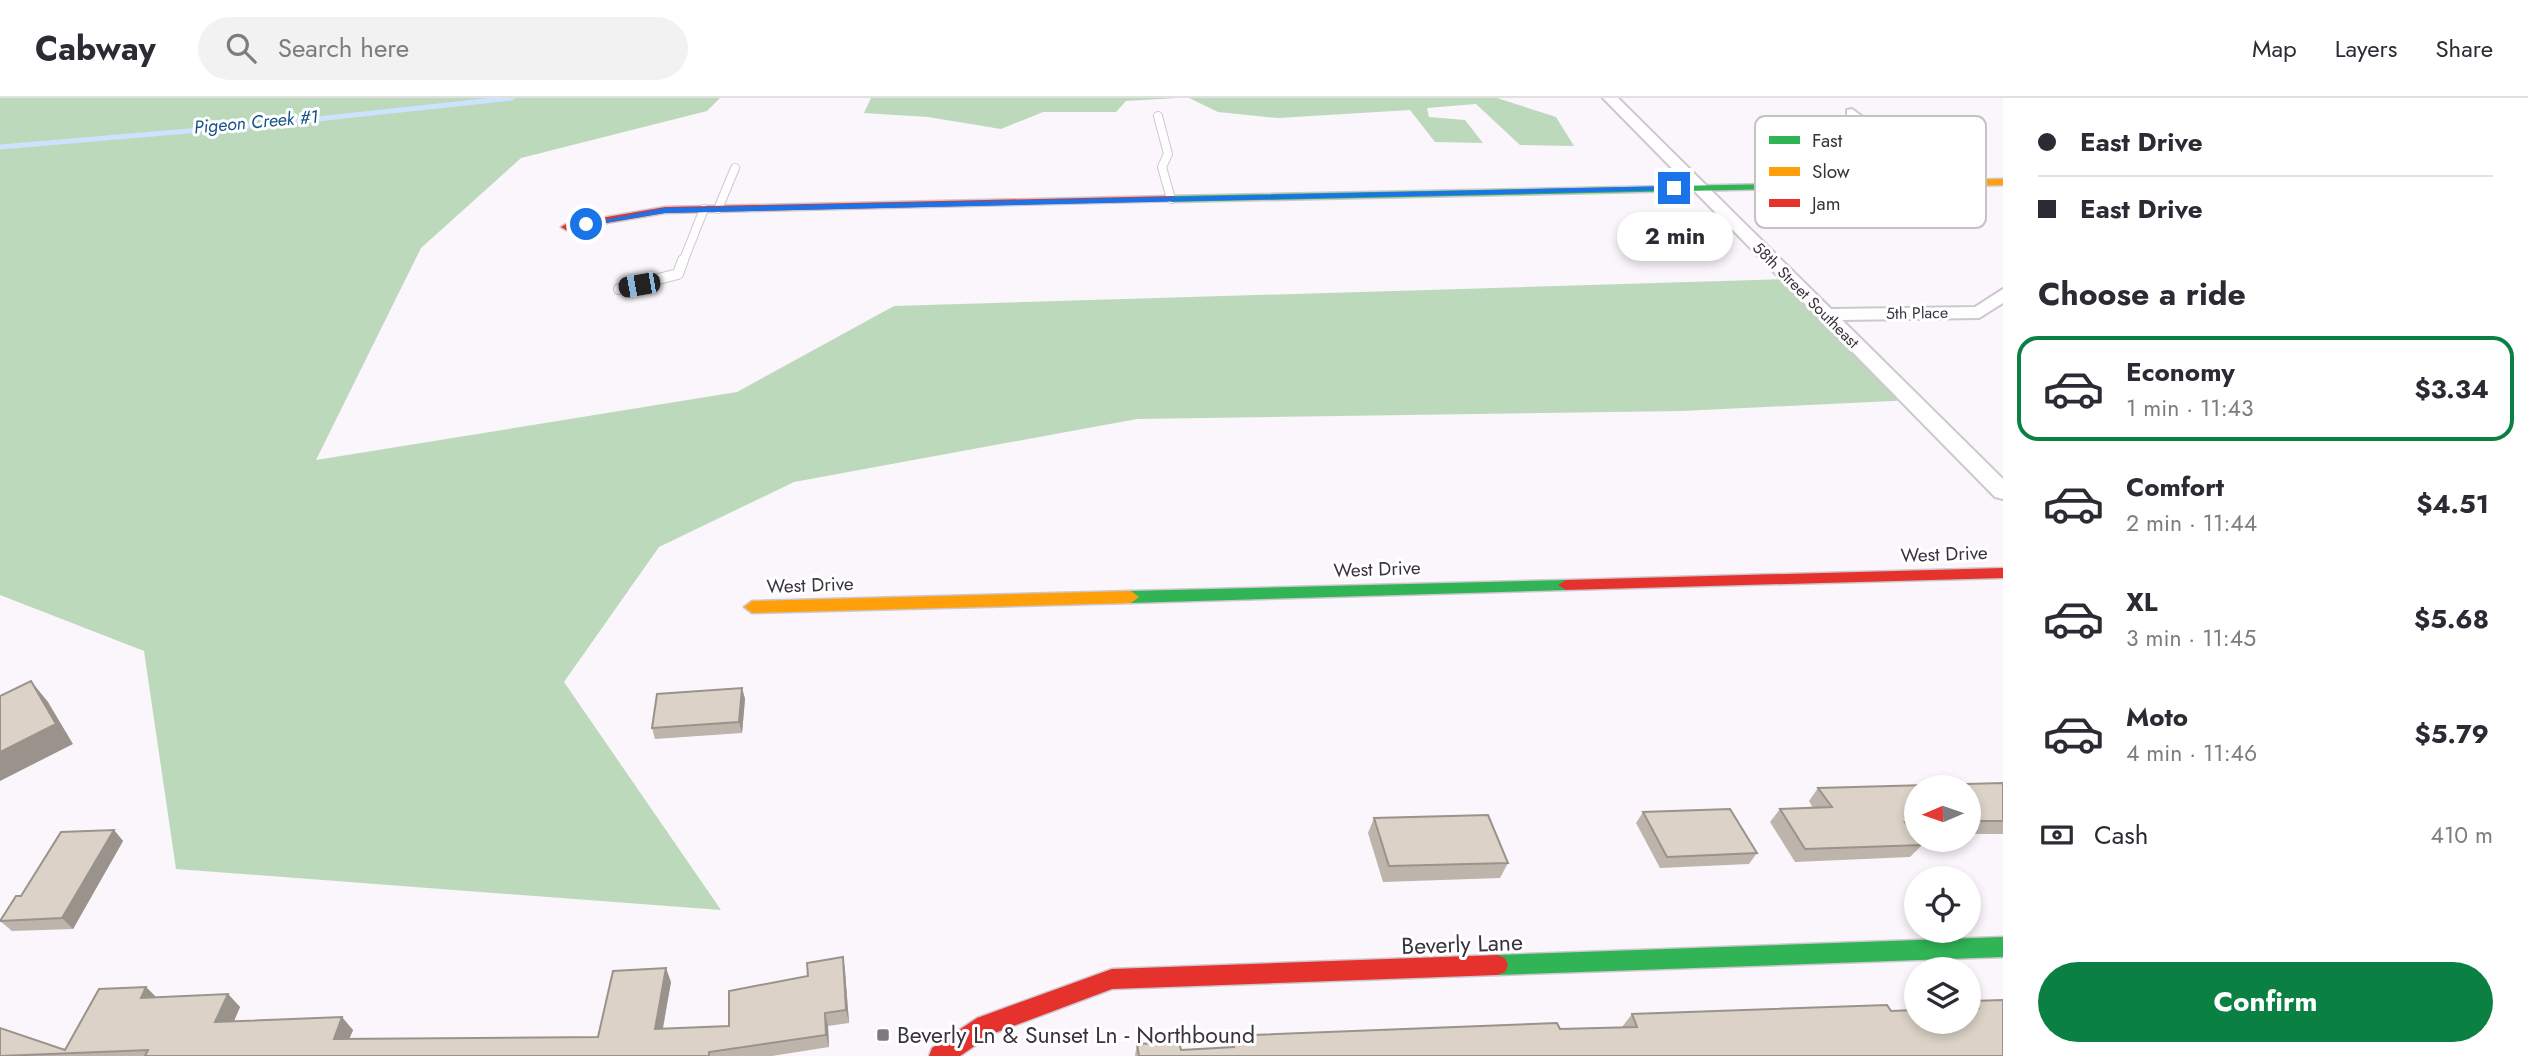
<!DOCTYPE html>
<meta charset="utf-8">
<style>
body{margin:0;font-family:Jost,sans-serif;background:#f2f2f3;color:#2b2b33;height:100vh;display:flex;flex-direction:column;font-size:26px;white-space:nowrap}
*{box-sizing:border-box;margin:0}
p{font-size:23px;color:#7c7c81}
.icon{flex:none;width:38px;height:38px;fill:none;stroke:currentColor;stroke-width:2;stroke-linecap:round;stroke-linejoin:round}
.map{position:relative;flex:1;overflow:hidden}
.details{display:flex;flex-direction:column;background:#fff;width:525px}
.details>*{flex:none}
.banner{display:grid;align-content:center;height:154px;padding:0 35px;background:#fff}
.needle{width:46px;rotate:268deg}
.buttons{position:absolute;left:1904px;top:677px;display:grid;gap:14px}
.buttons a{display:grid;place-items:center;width:77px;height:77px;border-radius:50%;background:#fff;box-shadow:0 4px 10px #0003;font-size:35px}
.end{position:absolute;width:32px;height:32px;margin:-16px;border:9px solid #1a73e8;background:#fff;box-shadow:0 0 0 4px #fff}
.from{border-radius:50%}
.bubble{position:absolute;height:49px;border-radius:24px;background:#fff;box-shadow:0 4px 10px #0003;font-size:23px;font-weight:700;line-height:49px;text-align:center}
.car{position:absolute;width:21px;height:42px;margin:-21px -10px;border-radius:9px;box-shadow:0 0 5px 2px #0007;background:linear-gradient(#222 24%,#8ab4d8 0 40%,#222 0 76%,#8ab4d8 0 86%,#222 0)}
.banner b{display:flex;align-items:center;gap:24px;height:66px;font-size:26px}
.banner b+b{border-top:2px solid #e1e1e2}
.banner i{width:18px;height:18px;background:#2b2b33}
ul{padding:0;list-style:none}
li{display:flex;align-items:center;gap:21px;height:105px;margin:0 14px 10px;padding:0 21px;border:4px solid transparent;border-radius:21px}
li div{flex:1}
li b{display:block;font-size:26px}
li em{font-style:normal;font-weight:700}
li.on{border-color:#0b8043}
li>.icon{width:63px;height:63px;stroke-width:1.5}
h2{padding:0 35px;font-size:32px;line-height:84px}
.pay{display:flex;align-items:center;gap:18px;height:77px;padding:0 35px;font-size:26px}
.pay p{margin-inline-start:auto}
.primary-button{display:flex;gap:14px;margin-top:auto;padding:14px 35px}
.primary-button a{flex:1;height:80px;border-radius:42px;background:#0b8043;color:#fff;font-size:28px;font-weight:700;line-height:80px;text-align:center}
header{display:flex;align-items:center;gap:42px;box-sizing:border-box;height:98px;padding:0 35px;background:#fff;border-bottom:2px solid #e1e1e2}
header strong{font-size:33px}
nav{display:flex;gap:38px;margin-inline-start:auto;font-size:24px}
.search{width:490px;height:63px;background:#f2f2f3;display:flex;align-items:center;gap:18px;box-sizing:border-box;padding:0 24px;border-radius:38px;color:#7c7c81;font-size:26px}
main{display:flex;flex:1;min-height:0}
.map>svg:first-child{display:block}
.forest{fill:#bdd9bb}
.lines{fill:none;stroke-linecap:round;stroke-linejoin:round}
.stream{stroke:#cce3fd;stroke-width:5}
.lane-far1-casing{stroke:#cdc8ce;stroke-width:10}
.lane-casing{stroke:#cdc8ce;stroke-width:12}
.street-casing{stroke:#cdc8ce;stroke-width:4}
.fast-casing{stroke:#cdc8ce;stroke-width:3}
.slow-casing{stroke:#cdc8ce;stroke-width:3}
.jam-casing{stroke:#cdc8ce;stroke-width:3}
.lane-far1{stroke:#fefefe;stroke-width:8}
.lane{stroke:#fefefe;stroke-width:10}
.street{fill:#fefefe;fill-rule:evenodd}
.fast{fill:#30b455;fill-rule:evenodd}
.slow{fill:#ff9f0a;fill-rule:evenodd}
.jam{fill:#e5322d;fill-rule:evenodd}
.wall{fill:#bdb5ab}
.shaded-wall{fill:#9a938b}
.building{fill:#dcd2c7;stroke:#9a938b;stroke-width:2}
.route{fill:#1a73e8}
.poi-dot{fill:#7d777e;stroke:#fff;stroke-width:2.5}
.labels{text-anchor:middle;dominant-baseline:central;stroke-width:6;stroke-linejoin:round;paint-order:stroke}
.far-street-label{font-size:16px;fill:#39333b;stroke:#fff}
.far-water-label{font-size:18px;font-style:italic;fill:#145285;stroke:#fff}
.street-label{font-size:19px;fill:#39333b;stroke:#fff}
.near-street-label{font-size:23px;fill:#39333b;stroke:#fff}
.near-poi-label{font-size:23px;fill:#39333b;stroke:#fff;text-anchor:start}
.key{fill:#fff;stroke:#c4c2c4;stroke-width:2}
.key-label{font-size:19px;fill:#39333b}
</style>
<header>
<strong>Cabway</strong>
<div class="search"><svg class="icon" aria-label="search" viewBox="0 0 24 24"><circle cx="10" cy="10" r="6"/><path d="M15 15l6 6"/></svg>Search here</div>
<nav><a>Map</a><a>Layers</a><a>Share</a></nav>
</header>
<main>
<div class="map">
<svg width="2003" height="958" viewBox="0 0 2003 958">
<rect width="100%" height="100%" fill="#faf6fb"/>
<path class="forest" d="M0,0H720L707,13L521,60L421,150L316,362L737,294L894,208L1789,181L1913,302L1682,313L1137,321L794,384L659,449L564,584L721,812L176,771L144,553L0,497Z
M871,0H1177L1126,3L1116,14H1043L1001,31L928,19L864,15Z
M1189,0H1497L1556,19L1574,48L1520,47L1476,6L1427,10L1429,19L1465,22L1483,45L1435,44L1410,12L1278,20L1218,14Z"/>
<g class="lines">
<path class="stream" d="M0,49L271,26L512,0"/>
<defs>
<path id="lane-far1" d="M1158,18L1168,56L1162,69L1171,101
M718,111L735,70
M683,164L704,111"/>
<path id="lane" d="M619,191L678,176L683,162"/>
<path id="street" d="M1603,0H1618L1831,211L1975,209L2003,191V205L1979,220L1842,222L2003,381V401L1995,399Z
M1852,11L1948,82V88H1936L1847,18V12Z"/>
<path id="fast" d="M1774,86L1779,89L1778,91L1172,104L1167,101L1172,98Z
M1566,482L1574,487L1566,492L1131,505L1123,499L1131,493Z
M2003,839V859L1497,877L1489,874L1486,867L1489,860L1497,857Z"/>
<path id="slow" d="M2003,81V87L1774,92L1769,89L1774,86Z
M1131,493L1139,499L1131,505L752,515L744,509L752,503Z"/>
<path id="jam" d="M1172,98L1176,99V103L665,115L566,132L561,129L566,126L665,109Z
M2003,470V480L1566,492L1558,487L1566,482Z
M1497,857L1505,860L1508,867L1505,874L1497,877L1112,891L992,936L960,958H929L932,950L977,920L1112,871Z"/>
</defs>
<use href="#lane-far1" class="lane-far1-casing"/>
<use href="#lane" class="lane-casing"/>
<use href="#street" class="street-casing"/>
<use href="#fast" class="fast-casing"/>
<use href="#slow" class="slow-casing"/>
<use href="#jam" class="jam-casing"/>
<use href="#lane-far1" class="lane-far1"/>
<use href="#lane" class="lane"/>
<use href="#street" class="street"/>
<use href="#fast" class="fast"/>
<use href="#slow" class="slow"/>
<use href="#jam" class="jam"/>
</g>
<path class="wall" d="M742,590L745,601L742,635L655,641L652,630Z
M2003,685V736H1969V690H1916V737H1914L1922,747L1910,759L1795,764L1770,724L1780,711L1813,710L1809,703L1818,690Z
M1643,714L1757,755L1749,766L1660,770L1636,725Z
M1374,720L1508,765L1500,780L1383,784L1368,735Z
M114,732L123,743L73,831L12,833L0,823L21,798Z
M843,859L845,873L849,925L828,928L829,949L772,958H0L65,952L146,889L156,899L228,896L240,909L234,923L353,932L349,941L598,939L671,884L663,931L729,928L808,878Z
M2003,902V958H1135L1137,946L1181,952L1232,949L1233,944H1252L1254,937L1622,929L1632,916L1891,913L1969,924V906L1973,903Z"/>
<path class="shaded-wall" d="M31,583L48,604L73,646L0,683V654Z
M742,590L745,601L742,635L739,624Z
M114,732L123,743L73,831L62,820Z
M843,859L845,873L849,925L846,912Z
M666,870L671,884L660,944L655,931Z
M146,889L159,902L141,900Z
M228,896L240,909L228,937L215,924Z
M825,915L828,928L829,949L826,937Z
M342,919L353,932L344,954L334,941Z"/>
<path class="building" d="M31,583L56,626L0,654V598Z
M742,590L739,624L652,630L657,596Z
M2003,685V723H1969V690H1916V724H1905L1916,740V742H1918L1922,747L1805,751L1780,711L1832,709L1818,690Z
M1730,711L1757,755L1667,759L1643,714Z
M1488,717L1508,765L1389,768L1374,720Z
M114,732L62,820L0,823L16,798H21L61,734Z
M843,859L846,912L825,915L826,937L709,954V958H145L148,952L0,958V930L65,952L99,891L146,889L141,900L228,896L215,924L342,919L334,941L598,939L613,873L666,870L655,931L729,928V893L808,878L807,865Z
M2003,902V958H1139L1137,946L1179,944L1181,952L1234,949L1233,944H1255L1254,937L1557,925L1560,931L1637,929L1632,916L1887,907L1891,913L1916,912V924H1969V910H1978L1973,903Z"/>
<path class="route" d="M1674,88L1676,92L664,115L586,128L583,126L664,110Z"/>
<rect class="poi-dot" x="876" y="930" width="14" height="14" rx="3.5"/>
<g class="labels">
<g class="far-street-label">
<text transform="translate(1806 197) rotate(45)">58th Street Southeast</text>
<text transform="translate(1917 215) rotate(-1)">5th Place</text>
</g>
<g class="far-water-label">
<text transform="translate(256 24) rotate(-5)">Pigeon Creek #1</text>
</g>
<g class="street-label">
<text transform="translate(1944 456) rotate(-2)">West Drive</text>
<text transform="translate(1377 471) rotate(-2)">West Drive</text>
<text transform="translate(810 487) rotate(-2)">West Drive</text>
</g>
<g class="near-street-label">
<text transform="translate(1462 846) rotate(-2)">Beverly Lane</text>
</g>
<g class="near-poi-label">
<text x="897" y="937">Beverly Ln &amp; Sunset Ln - Northbound</text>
</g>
</g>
<rect x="1755" y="18" width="231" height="112" rx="10" class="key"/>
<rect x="1769" y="38" width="31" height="8" fill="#30b455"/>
<rect x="1769" y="69" width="31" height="9" fill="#ff9f0a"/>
<rect x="1769" y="101" width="31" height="8" fill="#e5322d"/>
<g class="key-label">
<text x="1812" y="49">Fast</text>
<text x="1812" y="80">Slow</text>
<text x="1812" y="112">Jam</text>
</g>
</svg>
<div class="buttons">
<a><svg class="needle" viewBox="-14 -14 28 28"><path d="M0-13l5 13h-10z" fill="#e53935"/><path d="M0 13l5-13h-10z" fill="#7c7c81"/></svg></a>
<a><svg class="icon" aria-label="locate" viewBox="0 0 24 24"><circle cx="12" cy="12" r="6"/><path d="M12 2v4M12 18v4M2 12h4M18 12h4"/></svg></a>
<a><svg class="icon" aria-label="layers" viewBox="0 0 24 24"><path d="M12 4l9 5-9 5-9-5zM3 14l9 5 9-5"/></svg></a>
</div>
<i class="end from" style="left:586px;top:126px"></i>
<i class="end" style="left:1674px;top:90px"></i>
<div class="bubble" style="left:1617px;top:114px;width:116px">2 min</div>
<i class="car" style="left:639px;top:187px;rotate:260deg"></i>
</div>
<section class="details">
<div class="banner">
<b><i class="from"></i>East Drive</b>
<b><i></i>East Drive</b>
</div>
<h2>Choose a ride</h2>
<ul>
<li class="on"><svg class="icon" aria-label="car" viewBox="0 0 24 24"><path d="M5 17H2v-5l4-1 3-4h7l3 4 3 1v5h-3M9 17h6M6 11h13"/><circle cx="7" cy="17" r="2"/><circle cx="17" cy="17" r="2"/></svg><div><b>Economy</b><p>1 min · 11:43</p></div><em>$3.34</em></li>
<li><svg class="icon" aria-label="car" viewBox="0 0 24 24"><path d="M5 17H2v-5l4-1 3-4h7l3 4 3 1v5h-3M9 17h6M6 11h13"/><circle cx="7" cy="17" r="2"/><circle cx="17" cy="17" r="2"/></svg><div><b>Comfort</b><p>2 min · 11:44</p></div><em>$4.51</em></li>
<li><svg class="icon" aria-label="car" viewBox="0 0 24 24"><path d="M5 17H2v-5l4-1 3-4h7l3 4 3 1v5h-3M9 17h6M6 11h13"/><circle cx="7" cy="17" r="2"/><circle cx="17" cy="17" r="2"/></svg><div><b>XL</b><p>3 min · 11:45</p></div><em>$5.68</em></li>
<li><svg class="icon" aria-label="car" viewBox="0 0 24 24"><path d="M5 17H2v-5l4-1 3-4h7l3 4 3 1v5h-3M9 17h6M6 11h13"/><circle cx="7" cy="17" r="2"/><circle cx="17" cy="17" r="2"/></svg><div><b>Moto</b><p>4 min · 11:46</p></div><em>$5.79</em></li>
</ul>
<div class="pay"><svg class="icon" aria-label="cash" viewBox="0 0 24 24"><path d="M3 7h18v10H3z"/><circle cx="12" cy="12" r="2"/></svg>Cash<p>410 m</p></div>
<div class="primary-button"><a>Confirm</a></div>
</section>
</main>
